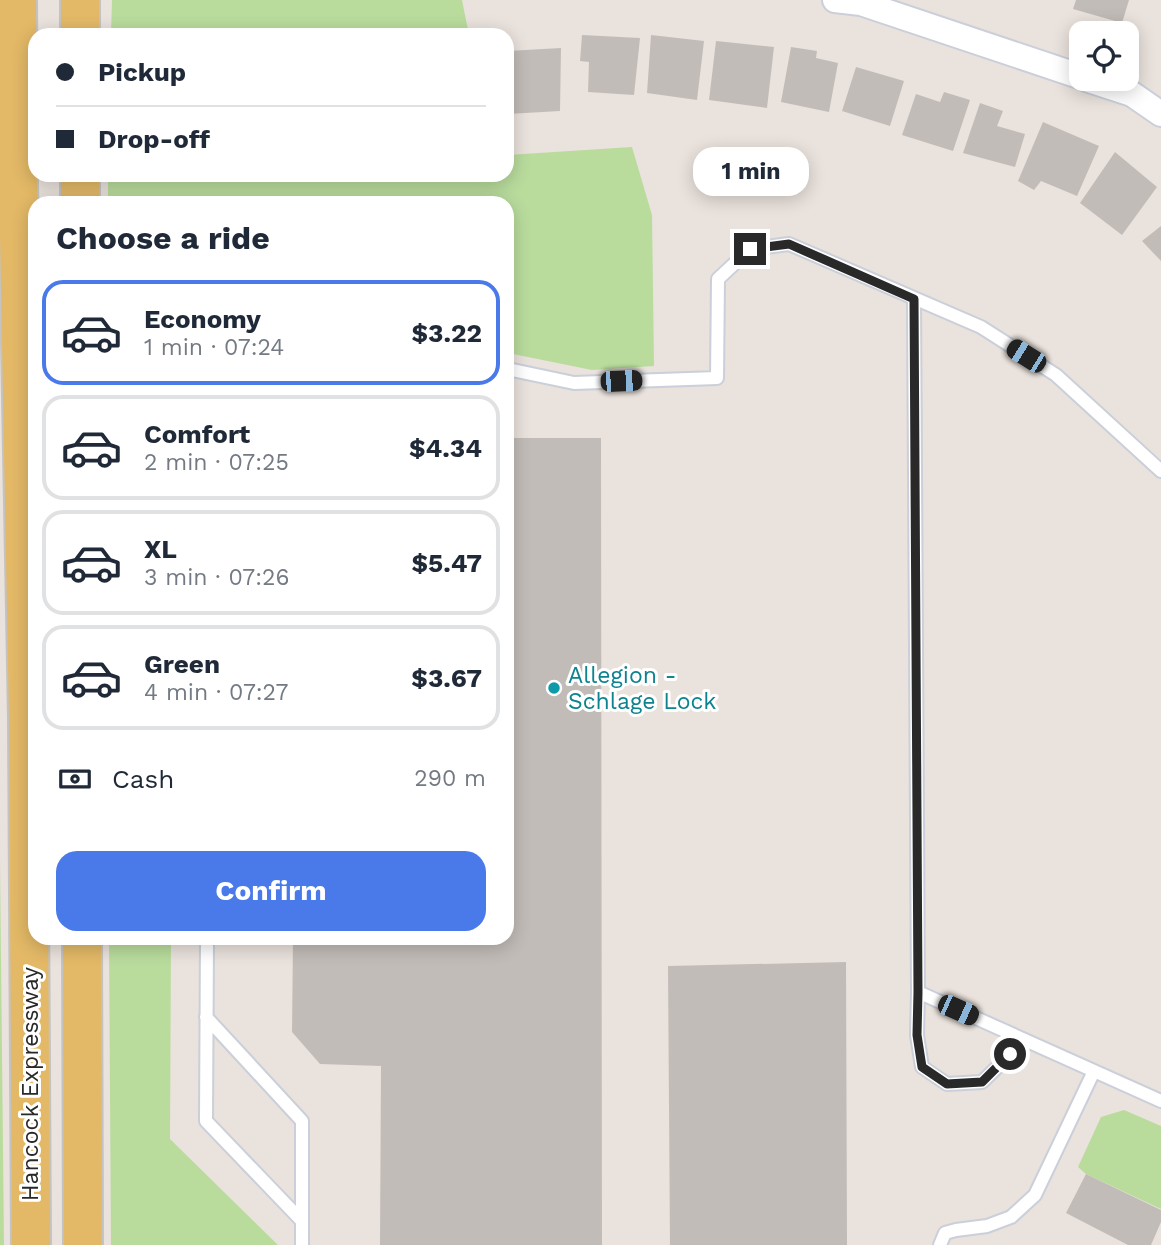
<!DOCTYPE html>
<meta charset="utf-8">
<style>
body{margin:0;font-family:"Work Sans",sans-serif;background:#f2f2f3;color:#1f2937;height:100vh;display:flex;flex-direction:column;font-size:26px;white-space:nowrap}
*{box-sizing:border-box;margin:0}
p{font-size:23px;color:#747a83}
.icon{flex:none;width:38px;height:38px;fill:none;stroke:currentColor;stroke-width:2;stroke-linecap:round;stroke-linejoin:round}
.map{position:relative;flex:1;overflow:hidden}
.sheet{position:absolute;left:28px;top:196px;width:486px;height:749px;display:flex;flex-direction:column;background:#fff;border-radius:21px;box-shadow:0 4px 18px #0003}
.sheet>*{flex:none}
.top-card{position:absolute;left:28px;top:28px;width:486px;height:154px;border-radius:21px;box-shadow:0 4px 18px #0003;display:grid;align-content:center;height:154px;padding:0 28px;background:#fff}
.fabs{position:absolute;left:1069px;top:21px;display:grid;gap:14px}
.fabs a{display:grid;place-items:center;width:70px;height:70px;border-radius:14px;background:#fff;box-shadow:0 4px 18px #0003;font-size:35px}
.end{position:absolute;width:32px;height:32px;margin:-16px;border:9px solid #292929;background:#fff;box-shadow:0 0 0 4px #fff}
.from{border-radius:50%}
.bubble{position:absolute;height:49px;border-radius:21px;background:#fff;box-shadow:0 4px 18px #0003;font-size:23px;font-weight:700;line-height:49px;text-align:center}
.car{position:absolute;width:21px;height:42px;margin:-21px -10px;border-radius:9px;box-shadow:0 0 5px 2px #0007;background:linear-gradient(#222 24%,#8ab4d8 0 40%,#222 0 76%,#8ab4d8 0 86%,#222 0)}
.top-card b{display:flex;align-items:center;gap:24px;height:66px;font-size:26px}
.top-card b+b{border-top:2px solid #e0e1e3}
.top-card i{width:18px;height:18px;background:#1f2937}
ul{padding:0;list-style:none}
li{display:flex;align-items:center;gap:21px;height:105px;margin:0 14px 10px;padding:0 14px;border:4px solid #e0e1e3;border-radius:21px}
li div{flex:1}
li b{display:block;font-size:26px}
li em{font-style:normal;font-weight:700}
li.active{border-color:#4a79e9}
li>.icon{width:63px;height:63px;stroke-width:1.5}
h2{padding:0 28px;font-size:32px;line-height:84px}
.pay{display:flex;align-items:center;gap:18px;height:77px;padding:0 28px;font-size:26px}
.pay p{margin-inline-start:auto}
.button{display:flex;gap:14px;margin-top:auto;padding:14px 28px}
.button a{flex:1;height:80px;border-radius:21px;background:#4a79e9;color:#fff;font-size:28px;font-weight:700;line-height:80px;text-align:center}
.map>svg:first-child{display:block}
.green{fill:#b9dc9d}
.building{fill:#c2bcb8}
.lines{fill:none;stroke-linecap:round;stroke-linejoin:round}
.lane-casing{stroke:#cacfd9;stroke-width:16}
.street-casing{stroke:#cacfd9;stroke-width:28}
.primary-casing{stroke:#c3c3c3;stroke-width:42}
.lane{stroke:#fff;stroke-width:12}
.street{stroke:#fff;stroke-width:24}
.primary{stroke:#e3b967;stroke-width:38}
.route{stroke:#292929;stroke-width:9}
.culture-dot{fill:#0f9aa8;stroke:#fff;stroke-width:2.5}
.labels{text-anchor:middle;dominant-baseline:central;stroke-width:6;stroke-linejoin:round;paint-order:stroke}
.culture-label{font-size:23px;fill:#0d838f;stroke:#fff;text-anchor:start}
.street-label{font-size:23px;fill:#292929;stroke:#fff}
</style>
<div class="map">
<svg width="1161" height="1245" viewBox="0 0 1161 1245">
<rect width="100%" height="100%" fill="#eae2dc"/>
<path class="green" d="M112,0H462L469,35H111Z
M632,147L652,215L654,366L592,370L508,353V203H108V175H508V155Z
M0,860L4,1245H0Z
M109,938H171L170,1139L278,1245H111Z
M1124,1110L1161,1126V1209L1086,1174L1078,1167L1101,1117Z"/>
<path class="building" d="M1076,0H1129L1122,23L1073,9Z
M582,35L640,38L634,95L588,92L589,62L580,61Z
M651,35L704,41L697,100L647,93Z
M716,41L774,47L767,108L709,100Z
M791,47L817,51L816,58L838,63L829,112L781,102Z
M561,48L560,111L508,114V51Z
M856,67L904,81L890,126L842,111Z
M944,92L970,100L953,151L902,135L916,94L940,102Z
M980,103L1003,111L997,126L1025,134L1015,167L963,153Z
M1043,122L1099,146L1077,196L1041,181L1034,190L1018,181Z
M1115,152L1157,187L1122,235L1080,203Z
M1161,226V261L1142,241Z
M508,438H601L602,1245H380L381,1066L320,1064L292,1032L293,938H508Z
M846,962L847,1245H670L668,966Z
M1086,1174L1161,1210V1222L1151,1245H1128L1066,1213Z"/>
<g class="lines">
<defs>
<path id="lane" d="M914,299L918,992L917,1035L922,1067L947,1084L982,1082L1025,1040
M508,369L574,383L717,378L718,279L750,249L789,244L981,327L1056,375L1161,471
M207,938L206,1121L302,1221
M918,992L1161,1101
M206,1017L302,1121V1245
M940,1245L945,1233L956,1230L987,1226L1011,1217L1035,1195L1094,1071"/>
<path id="street" d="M835,0L861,3L1082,77
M1086,79L1132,94L1161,114"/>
<path id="primary" d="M17,0L18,182L28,718L31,1245
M80,0V35
M80,175V203
M82,938L83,1245"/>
</defs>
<use href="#lane" class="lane-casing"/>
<use href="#street" class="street-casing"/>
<use href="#primary" class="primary-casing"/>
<use href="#lane" class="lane"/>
<use href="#street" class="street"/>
<use href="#primary" class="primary"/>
</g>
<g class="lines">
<path class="route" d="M750,249L789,244L914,299L918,992L917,1035L922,1067L947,1084L982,1082L1010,1054"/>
</g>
<circle class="culture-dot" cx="554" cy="688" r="7"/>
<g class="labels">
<g class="culture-label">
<text x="568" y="675">Allegion -<tspan x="568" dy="26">Schlage Lock</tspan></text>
</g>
<g class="street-label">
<text transform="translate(30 1084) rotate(-90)">Hancock Expressway</text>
</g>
</g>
</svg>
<div class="fabs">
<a><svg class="icon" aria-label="locate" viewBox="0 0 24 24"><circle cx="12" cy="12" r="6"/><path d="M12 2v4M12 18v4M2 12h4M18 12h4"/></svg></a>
</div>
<i class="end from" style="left:1010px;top:1054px"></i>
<i class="end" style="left:750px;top:249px"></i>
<div class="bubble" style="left:693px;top:147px;width:116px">1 min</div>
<i class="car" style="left:1026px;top:356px;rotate:302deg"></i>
<i class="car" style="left:621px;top:381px;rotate:88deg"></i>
<i class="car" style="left:958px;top:1010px;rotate:114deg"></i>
<div class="top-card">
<b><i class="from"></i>Pickup</b>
<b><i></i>Drop-off</b>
</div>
<section class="sheet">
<h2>Choose a ride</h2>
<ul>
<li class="active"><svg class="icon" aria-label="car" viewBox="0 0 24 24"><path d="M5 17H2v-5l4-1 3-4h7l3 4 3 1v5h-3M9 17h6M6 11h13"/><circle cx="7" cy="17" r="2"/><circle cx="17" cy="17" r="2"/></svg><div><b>Economy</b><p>1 min · 07:24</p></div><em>$3.22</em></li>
<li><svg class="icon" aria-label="car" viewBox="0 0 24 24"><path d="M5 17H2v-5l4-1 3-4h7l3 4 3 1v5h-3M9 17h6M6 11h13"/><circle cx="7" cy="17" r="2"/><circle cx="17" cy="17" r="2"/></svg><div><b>Comfort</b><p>2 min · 07:25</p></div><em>$4.34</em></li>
<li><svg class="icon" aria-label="car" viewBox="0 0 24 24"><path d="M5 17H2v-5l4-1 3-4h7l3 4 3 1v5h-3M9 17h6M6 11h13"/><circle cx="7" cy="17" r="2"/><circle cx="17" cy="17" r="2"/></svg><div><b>XL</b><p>3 min · 07:26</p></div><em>$5.47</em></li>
<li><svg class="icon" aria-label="car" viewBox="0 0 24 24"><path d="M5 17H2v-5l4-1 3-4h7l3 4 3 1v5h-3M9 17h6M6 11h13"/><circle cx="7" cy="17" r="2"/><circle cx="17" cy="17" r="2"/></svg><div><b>Green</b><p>4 min · 07:27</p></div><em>$3.67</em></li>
</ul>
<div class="pay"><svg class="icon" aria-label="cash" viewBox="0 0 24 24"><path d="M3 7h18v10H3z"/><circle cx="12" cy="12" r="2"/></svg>Cash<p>290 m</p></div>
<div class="button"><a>Confirm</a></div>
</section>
</div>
